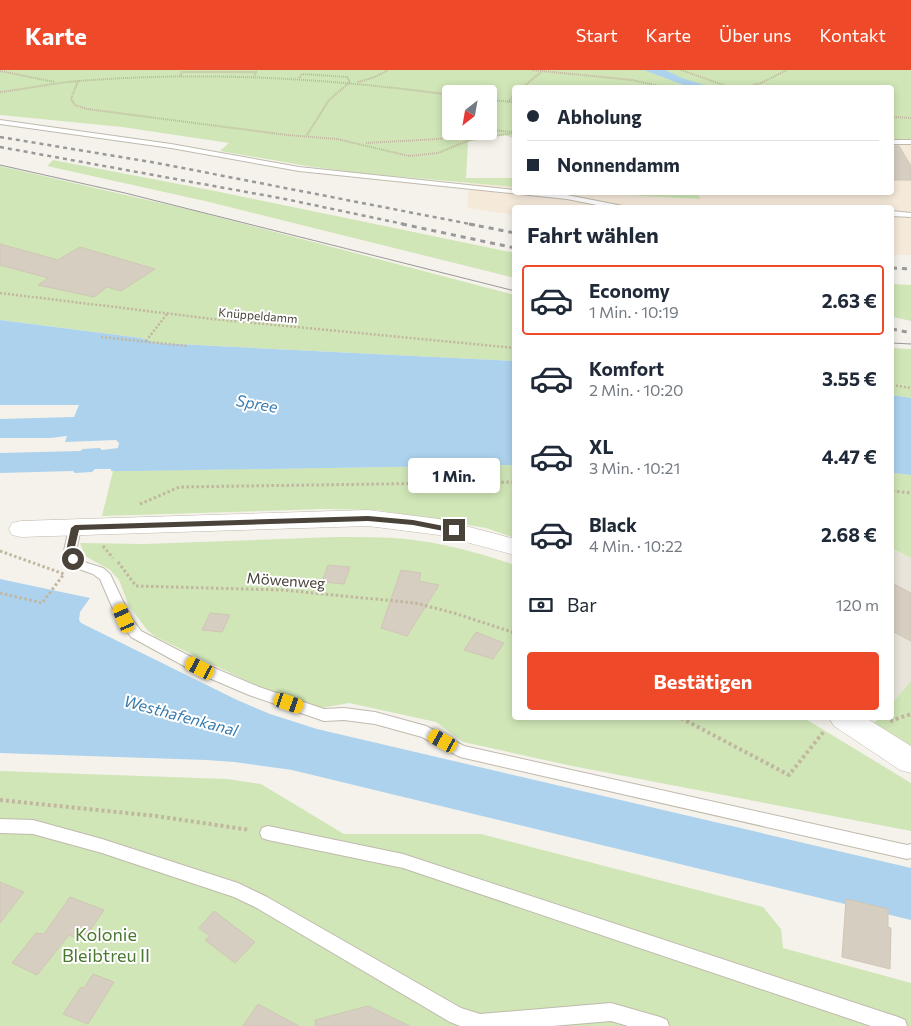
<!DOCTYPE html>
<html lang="de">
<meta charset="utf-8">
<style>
body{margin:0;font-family:Commissioner,sans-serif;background:#f6f6f7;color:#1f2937;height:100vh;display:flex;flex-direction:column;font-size:19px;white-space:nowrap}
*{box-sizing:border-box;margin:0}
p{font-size:16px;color:#747a83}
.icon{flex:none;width:28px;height:28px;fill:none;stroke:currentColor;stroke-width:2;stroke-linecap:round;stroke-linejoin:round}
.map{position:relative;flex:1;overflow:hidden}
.side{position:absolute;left:512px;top:135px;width:382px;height:515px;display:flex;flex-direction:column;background:#fff;border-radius:5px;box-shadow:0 2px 8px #0003}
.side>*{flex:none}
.hud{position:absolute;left:512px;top:15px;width:382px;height:110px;border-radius:5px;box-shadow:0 2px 8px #0003;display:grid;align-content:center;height:110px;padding:0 15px;background:#fff}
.needle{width:32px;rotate:211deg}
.buttons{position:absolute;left:442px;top:15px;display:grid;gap:10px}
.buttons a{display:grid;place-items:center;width:55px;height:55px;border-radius:5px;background:#fff;box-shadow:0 2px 8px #0003;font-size:25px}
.end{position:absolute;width:22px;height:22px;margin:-11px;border:6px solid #494339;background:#fff;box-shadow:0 0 0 2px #fff}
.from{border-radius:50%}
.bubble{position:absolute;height:35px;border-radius:5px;background:#fff;box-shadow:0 2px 8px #0003;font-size:16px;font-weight:700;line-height:35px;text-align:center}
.car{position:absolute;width:15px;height:30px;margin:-15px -8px;border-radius:6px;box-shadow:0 0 4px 1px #0007;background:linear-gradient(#f5c518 24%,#345 0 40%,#f5c518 0 76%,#345 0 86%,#f5c518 0)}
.hud b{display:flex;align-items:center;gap:18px;height:48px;font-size:19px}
.hud b+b{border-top:1px solid #e0e1e3}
.hud i{width:12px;height:12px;background:#1f2937}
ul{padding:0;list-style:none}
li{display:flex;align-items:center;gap:15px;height:70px;margin:0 10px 8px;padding:0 5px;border:2px solid transparent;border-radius:5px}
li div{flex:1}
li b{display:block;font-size:19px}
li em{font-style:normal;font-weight:700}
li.active{border-color:#ee4929}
li>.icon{width:45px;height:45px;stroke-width:1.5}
h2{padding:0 15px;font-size:22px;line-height:60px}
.pay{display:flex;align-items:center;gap:12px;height:55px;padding:0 15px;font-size:19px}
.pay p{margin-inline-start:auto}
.cta{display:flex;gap:10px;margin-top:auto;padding:10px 15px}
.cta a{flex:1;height:58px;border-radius:5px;background:#ee4929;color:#fff;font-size:20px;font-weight:700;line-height:58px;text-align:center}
header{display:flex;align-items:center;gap:30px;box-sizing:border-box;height:70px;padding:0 25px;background:#ee4929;color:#fff}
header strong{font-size:24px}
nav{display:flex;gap:28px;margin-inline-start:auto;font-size:18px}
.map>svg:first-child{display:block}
.residential{fill:#e8e4da}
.commercial{fill:#f5e9d9}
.green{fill:#d0e6b7;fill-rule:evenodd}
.water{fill:#acd2ed}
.building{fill:#d6cec1;stroke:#d0c6b5}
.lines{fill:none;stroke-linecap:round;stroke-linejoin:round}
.lane-casing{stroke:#c0baae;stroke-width:2}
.street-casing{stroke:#c0baae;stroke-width:1}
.path-far3{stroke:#c1b6a0;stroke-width:2;stroke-dasharray:1 1;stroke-linecap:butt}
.path-far2{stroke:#c1b6a0;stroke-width:2.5;stroke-dasharray:2 2;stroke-linecap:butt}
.path-far1{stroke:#c1b6a0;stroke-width:3;stroke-dasharray:2.5 2.5;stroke-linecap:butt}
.path{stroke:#c1b6a0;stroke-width:4;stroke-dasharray:3 3;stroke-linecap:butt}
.lane{fill:#fff;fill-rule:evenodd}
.street{fill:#fff;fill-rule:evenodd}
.tram{stroke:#999;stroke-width:1}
.rail-far1{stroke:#999;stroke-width:2.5;stroke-dasharray:4 4;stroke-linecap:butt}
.rail{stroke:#999;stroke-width:3;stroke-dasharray:5 5;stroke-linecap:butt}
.route{fill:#494339}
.labels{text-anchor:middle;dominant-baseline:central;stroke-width:4;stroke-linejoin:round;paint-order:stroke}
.far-street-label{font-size:12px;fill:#494339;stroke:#fff}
.street-label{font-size:15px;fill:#494339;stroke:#fff}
.water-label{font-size:16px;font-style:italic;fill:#377bb0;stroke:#fff}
.near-park-label{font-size:18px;fill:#4a782f;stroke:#fff}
</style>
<header>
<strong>Karte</strong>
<nav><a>Start</a><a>Karte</a><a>Über uns</a><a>Kontakt</a></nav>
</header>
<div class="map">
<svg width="911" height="956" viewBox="0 0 911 956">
<rect width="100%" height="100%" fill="#f5f2eb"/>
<path class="residential" d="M892,479L911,488V611L893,632Z"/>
<path class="commercial" d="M893,70H911V185H893L892,138H515V145L467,138L469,113L515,117V122L586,123L700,129L698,123L892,122Z"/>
<path class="green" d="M0,0H911V70H893L892,18H515V69L505,65L468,72L466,108H515V117L358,103L307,96L220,81L229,73L122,57L0,45ZM451,24H489V61H451Z
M53,90L210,120L515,183V208L205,131L47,96Z
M0,96L195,141L515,225V291L157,273L141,268L0,250Z
M586,123H698L700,129Z
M893,214L911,215V251L893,247Z
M892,278L911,279V328L893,325Z
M515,395V468L486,458L377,440L324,439L102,446L113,401Z
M893,403L911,405V488L893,479Z
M336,467C359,467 383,467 406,469C443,473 480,483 515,495V648H804L911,713V761L572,696L463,672L436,652L349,633L321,638L253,614L156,567L148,561L129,536L119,510L110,500L85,486L80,473L144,474Z
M911,611V679L873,654L879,648H892L893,632Z
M0,701L227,709L261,714L344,764H481L763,837L781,859L783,878L911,913V956H0Z"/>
<path class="water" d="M644,0H665L682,8L711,17H689Z
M0,250L141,268L157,273L515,291V395L137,401H111V399H95L92,402L75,403L73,401L0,403V383L80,381L83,379L100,378L102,380L118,378L119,373L116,370L65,372L67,366L50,368H0V349L74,347L79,335H0Z
M893,325L911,328V405L893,403Z
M0,509L90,528L80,542L79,550L81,553L237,630L270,644L317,659L911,798V850L292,700L234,692L207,690L0,683Z"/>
<path class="building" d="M892,76H899L911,96V110H892Z
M0,174L58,190L80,177L155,199L121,221L107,217L94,227L38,215L48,208L0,195Z
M328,495L350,497L344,514L322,512Z
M401,500L421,503L419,511L439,515L407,566L381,558Z
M892,513L911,523V571L892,561Z
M210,543L230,545L222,562L202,560Z
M476,562L504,573L493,589L464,580Z
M0,812L24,822L0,853Z
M70,827L104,840L83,871L69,865L37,905L12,893L36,863L44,864Z
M846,829L888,839V857L891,858L890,899L842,887Z
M214,841L255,872L235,893L205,870L210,866L199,858Z
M93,904L114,912L88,954L63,944L81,917L84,918Z
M258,934L299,956H243Z
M368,936L410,956H316L315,950Z"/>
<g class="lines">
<defs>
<path id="lane" d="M0,50L171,74L299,97L515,120V122L567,125L633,138H612L567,129L299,101L171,78L0,54Z
M892,70H911V74H892Z
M892,141L911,143V147L892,146Z
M75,454L81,458L76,481L79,487L84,492L103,498L110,504L130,546L141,561L205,594L259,617L324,639L344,638L375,642L426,656L464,676L907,775L911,774V788L907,789L460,687L422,667L375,654L344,650L324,651L249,625L195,602L131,567L117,548L100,509L93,504L76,498L67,489L64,481L69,458Z
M0,749L33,750L102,769L238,813L267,827L461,938L480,944L611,933L660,947L667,950L669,956H628L611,951L552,956H460L450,952L255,837L234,827L102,783L33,764L0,763Z
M268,756L403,784L898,947L905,950L907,956H871L403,798L268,770L262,768L260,763L262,758Z"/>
<path id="street" d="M368,440L439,449L515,469V485L439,465L368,456L21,467L12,465L9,459L12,453L21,451Z
M829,648H866L911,676V703L900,700L834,656Z"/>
</defs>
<use href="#lane" class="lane-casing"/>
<use href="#street" class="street-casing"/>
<path class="path-far3" d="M532,0L632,10L668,18
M681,0L732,18
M0,1L55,12
M180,6L182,2H256L254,7
M299,8L302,4L347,7L350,12L329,30L307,65
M78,11L71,29L75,35L87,39L287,65L337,69L409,86L438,83L472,69L515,63
M358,12L375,7L388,0
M522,18L541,2
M745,18L761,13L787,0
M0,22C26,19 53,13 79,11C204,1 327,8 451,25
M489,30L515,32
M508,32L515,24
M892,47L911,48
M489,60L513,62
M366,73L439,69L479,61"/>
<path class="path-far2" d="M0,223L213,249L515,278
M101,267L187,276
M146,271L167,244
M892,315L911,318"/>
<path class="path-far1" d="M892,421L911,423
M140,434L179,417L515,412
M103,476L113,488
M0,481L64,504
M118,492L136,516L283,520L415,533L454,543L515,563
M0,523L42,533L64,504"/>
<path class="path" d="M681,648L789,705L825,660
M890,651L911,644
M0,730L156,746L250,760"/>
<use href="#lane" class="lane"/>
<use href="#street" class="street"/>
<path class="tram" d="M0,95L125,123L515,221
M892,273L911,274"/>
<path class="rail-far1" d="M0,67L157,93L475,155
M0,77L285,129L408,155"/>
<path class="rail" d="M402,154L515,178
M469,154L515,163
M892,198L911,199
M892,259L911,263"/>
</g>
<path class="route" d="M368,446L413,450L454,458L458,460L454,463L413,455L368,451L79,460L74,481L76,491H70L66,481L71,458L75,455Z"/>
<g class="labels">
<g class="far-street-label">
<text transform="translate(258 245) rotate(5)">Knüppeldamm</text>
</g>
<g class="street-label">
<text transform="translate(286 510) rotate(4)">Möwenweg</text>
</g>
<g class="water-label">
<text transform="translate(257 333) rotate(10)">Spree</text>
<text transform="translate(181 645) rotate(15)">Westhafenkanal</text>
</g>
<g class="near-park-label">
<text x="106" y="864">Kolonie<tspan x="106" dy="21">Bleibtreu II</tspan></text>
</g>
</g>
</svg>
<div class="buttons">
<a><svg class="needle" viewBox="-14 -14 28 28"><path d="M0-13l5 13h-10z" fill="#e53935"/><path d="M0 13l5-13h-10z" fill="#747a83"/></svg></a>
</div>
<i class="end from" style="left:73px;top:489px"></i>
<i class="end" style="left:454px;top:460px"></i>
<div class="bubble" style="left:408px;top:388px;width:92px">1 Min.</div>
<i class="car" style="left:124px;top:548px;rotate:336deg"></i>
<i class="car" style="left:200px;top:598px;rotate:297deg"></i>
<i class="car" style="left:289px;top:633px;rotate:109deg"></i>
<i class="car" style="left:443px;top:671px;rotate:299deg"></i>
<div class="hud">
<b><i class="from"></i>Abholung</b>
<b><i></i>Nonnendamm</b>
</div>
<section class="side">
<h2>Fahrt wählen</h2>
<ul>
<li class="active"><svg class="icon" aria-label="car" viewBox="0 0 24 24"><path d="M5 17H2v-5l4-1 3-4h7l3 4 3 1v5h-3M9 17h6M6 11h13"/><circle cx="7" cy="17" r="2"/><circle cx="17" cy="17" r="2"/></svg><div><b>Economy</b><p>1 Min. · 10:19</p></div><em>2.63 €</em></li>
<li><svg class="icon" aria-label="car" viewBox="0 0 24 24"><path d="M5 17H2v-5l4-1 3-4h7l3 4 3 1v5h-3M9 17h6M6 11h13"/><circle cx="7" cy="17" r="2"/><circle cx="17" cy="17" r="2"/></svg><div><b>Komfort</b><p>2 Min. · 10:20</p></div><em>3.55 €</em></li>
<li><svg class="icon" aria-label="car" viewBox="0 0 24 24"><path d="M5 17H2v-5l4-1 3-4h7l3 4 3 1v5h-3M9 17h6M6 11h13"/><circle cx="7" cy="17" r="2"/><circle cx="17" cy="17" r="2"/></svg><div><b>XL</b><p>3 Min. · 10:21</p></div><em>4.47 €</em></li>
<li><svg class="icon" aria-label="car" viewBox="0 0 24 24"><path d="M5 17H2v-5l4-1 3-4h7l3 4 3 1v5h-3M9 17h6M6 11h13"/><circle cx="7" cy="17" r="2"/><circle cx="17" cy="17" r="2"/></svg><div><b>Black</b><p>4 Min. · 10:22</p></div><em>2.68 €</em></li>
</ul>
<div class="pay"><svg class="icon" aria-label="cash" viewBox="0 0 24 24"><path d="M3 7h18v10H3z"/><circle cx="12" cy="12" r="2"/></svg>Bar<p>120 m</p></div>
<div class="cta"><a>Bestätigen</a></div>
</section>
</div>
